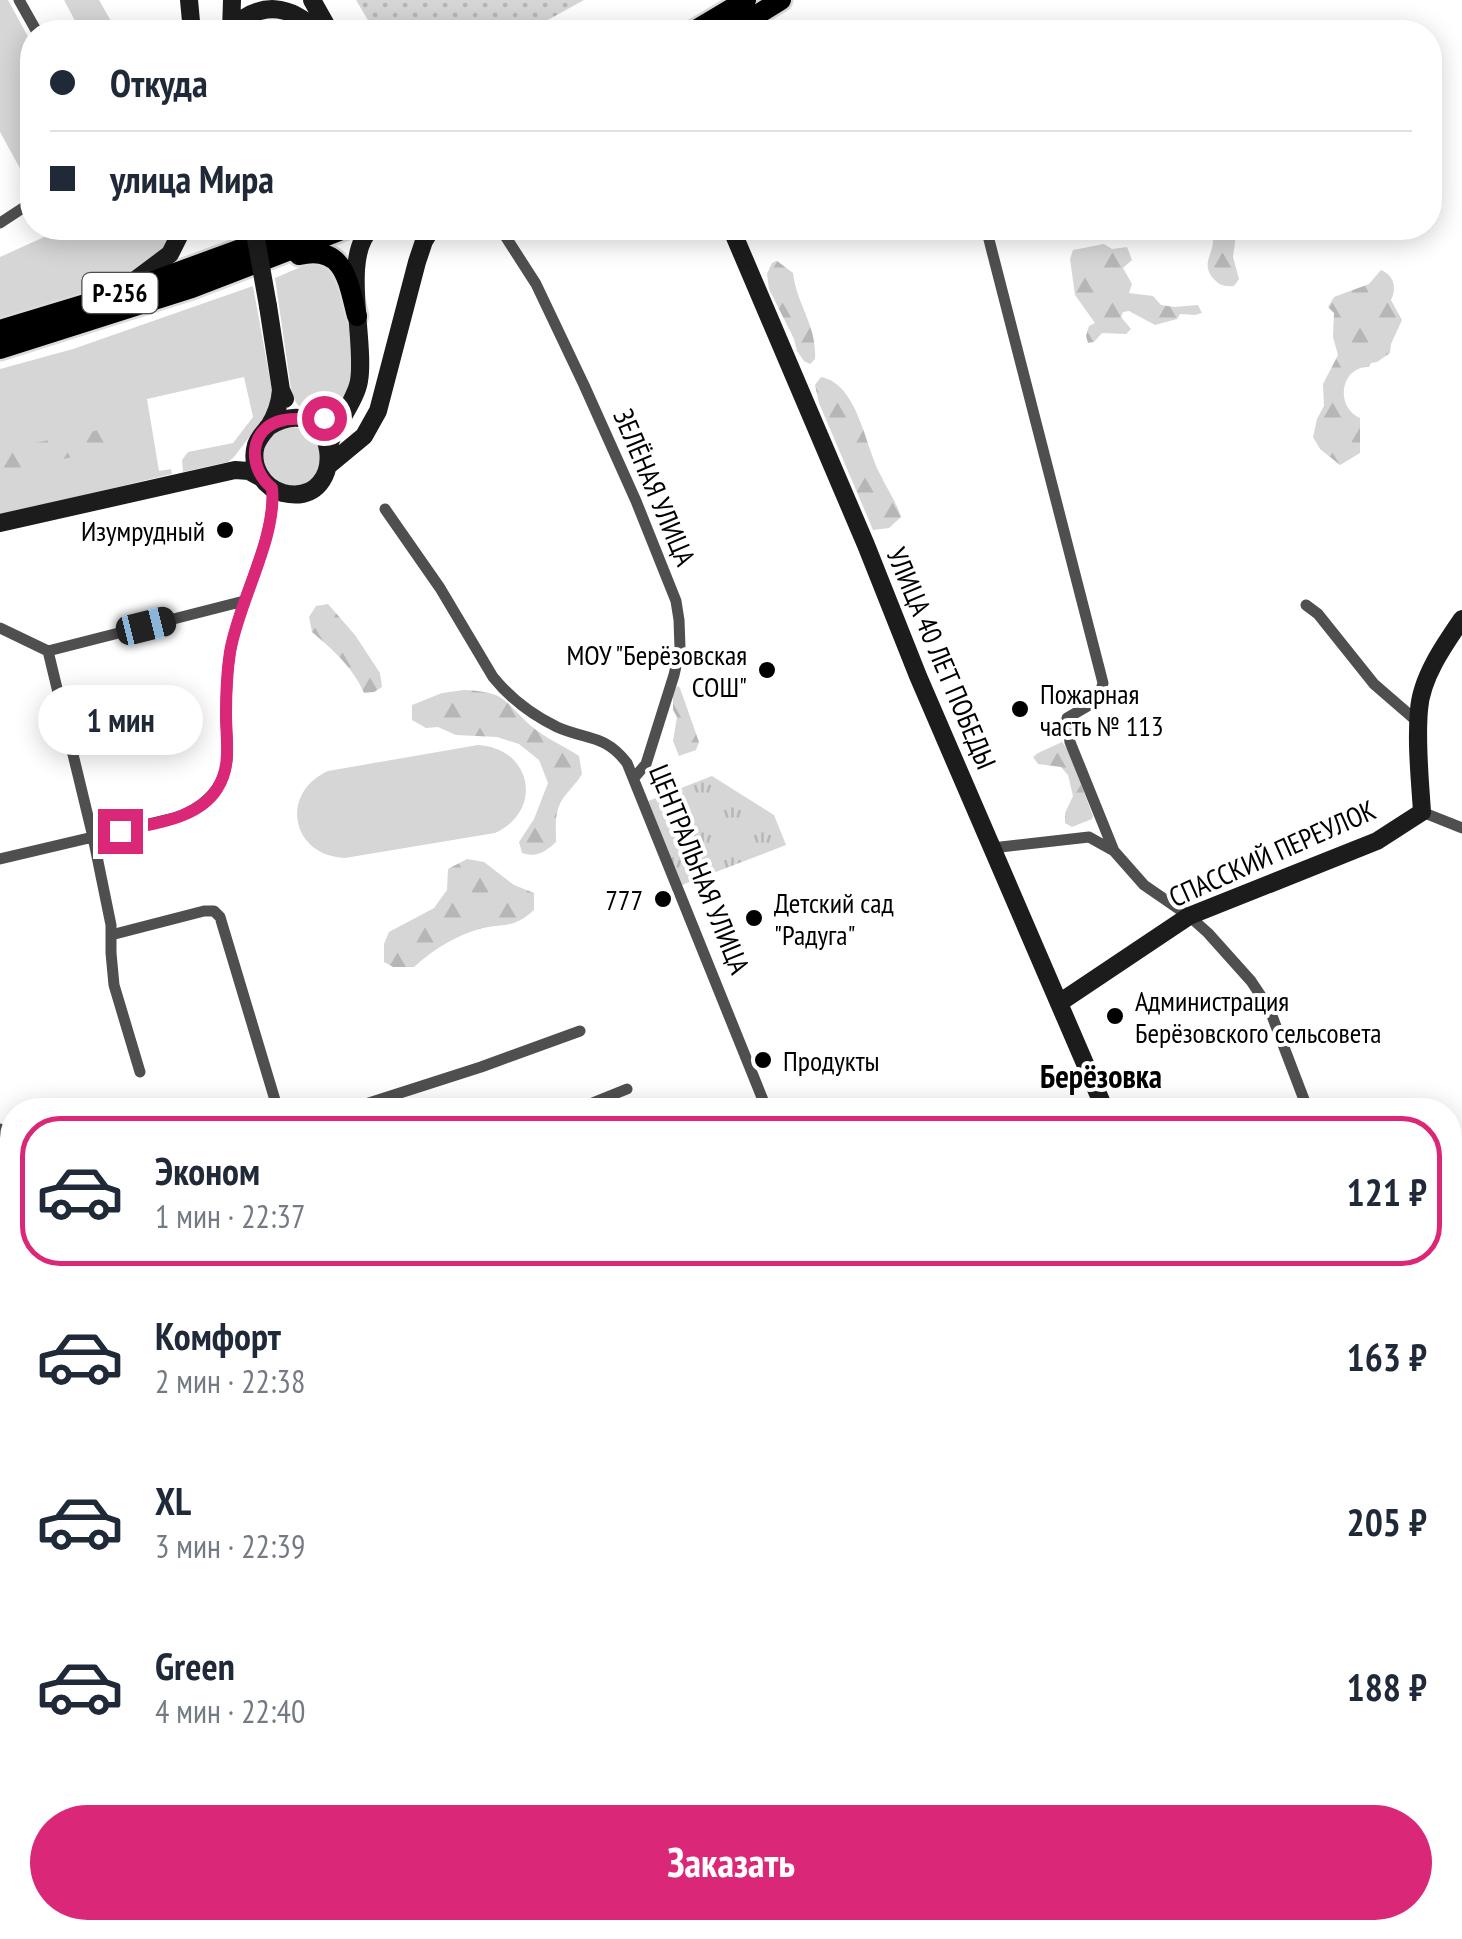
<!DOCTYPE html>
<html lang="ru">
<meta charset="utf-8">
<style>
body{margin:0;font-family:"PT Sans Narrow",sans-serif;background:#f6f6f7;color:#1f2937;height:100vh;display:flex;flex-direction:column;font-size:38px;white-space:nowrap}
*{box-sizing:border-box;margin:0}
p{font-size:32px;color:#747a83}
.icon{flex:none;width:55px;height:55px;fill:none;stroke:currentColor;stroke-width:2;stroke-linecap:round;stroke-linejoin:round}
.map{position:relative;flex:1;overflow:hidden}
.drawer{position:absolute;left:0px;top:1098px;width:1462px;height:842px;display:flex;flex-direction:column;background:#fff;border-radius:40px 40px 0 0;box-shadow:0 5px 25px #0003}
.drawer>*{flex:none}
.hud{position:absolute;left:20px;top:20px;width:1422px;height:220px;border-radius:40px;box-shadow:0 5px 25px #0003;display:grid;align-content:center;height:220px;padding:0 30px;background:#fff}
.end{position:absolute;width:45px;height:45px;margin:-22px;border:12px solid #db2777;background:#fff;box-shadow:0 0 0 5px #fff}
.from{border-radius:50%}
.bubble{position:absolute;height:70px;border-radius:35px;background:#fff;box-shadow:0 5px 25px #0003;font-size:32px;font-weight:700;line-height:70px;text-align:center}
.car{position:absolute;width:30px;height:60px;margin:-30px -15px;border-radius:12px;box-shadow:0 0 8px 2px #0007;background:linear-gradient(#222 24%,#8ab4d8 0 40%,#222 0 76%,#8ab4d8 0 86%,#222 0)}
.hud b{display:flex;align-items:center;gap:35px;height:95px;font-size:38px}
.hud b+b{border-top:2px solid #e0e1e3}
.hud i{width:25px;height:25px;background:#1f2937}
ul{padding:18px 0 0;list-style:none}
li{display:flex;align-items:center;gap:30px;height:150px;margin:0 20px 15px;padding:0 10px;border:5px solid transparent;border-radius:40px}
li div{flex:1}
li b{display:block;font-size:38px}
li em{font-style:normal;font-weight:700}
li.current{border-color:#db2777}
li>.icon{width:90px;height:90px;stroke-width:1.5}
.primary-button{display:flex;gap:20px;margin-top:auto;padding:20px 30px}
.primary-button a{flex:1;height:115px;border-radius:60px;background:#db2777;color:#fff;font-size:40px;font-weight:700;line-height:115px;text-align:center}
.map>svg:first-child{display:block}
.grass{fill:#d6d6d6}
.forest{fill:url(#forest-firs)}
.park{fill:url(#park-tufts)}
.garden{fill:url(#garden-dots)}
.lines{fill:none;stroke-linecap:round;stroke-linejoin:round}
.stream{stroke:#9d9d9d;stroke-width:2.5}
.highway-casing{stroke:#dbdbdb;stroke-width:25}
.street{stroke:#4f4f4f;stroke-width:11}
.secondary{stroke:#1c1c1c;stroke-width:18}
.highway{stroke:#000;stroke-width:20}
.secondary-bridge{stroke:#1c1c1c;stroke-width:18}
.route{stroke:#db2777;stroke-width:12}
.poi-dot{fill:#000;stroke:#fff;stroke-width:4}
.labels{text-anchor:middle;dominant-baseline:central;stroke-width:8;stroke-linejoin:round;paint-order:stroke}
.shield{fill:#fff;stroke:#4c4c4c;stroke-width:2.5}
.shield-label{font-size:25px;font-weight:bold;fill:#000}
.street-label{font-size:28px;fill:#000;stroke:#fff}
.poi-label{font-size:28px;fill:#000;stroke:#fff;text-anchor:start}
.quarter-label{font-size:32px;font-weight:bold;fill:#000;stroke:#fff}
</style>
<div class="map">
<svg width="1462" height="1939" viewBox="0 0 1462 1939">
<defs>
<pattern id="forest-firs" width="22" height="20" patternUnits="userSpaceOnUse" patternTransform="scale(2.5)"><rect width="22" height="20" fill="#d6d6d6"/><path d="M5 1l3.5 6h-7zM16 11l3.5 6h-7z" fill="#b6b6b6"/></pattern>
<pattern id="park-tufts" width="24" height="20" patternUnits="userSpaceOnUse" patternTransform="scale(2.5)"><rect width="24" height="20" fill="#d6d6d6"/><path d="M3 7l-1-3M5 7V3M7 7l1-3M15 17l-1-3M17 17v-4M19 17l1-3" fill="none" stroke="#b6b6b6"/></pattern>
<pattern id="garden-dots" width="8" height="8" patternUnits="userSpaceOnUse" patternTransform="scale(2.5)"><rect width="8" height="8" fill="#d6d6d6"/><path d="M2 2h.1M6 6h.1" fill="none" stroke="#b6b6b6" stroke-width="1.8" stroke-linecap="round"/></pattern>
</defs>
<rect width="100%" height="100%" fill="#fff"/>
<path class="grass" d="M0,0H8L32,44V166L22,172L0,132Z
M64,0H99L111,21L92,32H81Z
M64,228H176C172,234 169,242 164,248C130,288 49,305 0,321V257Z
M314,264C323,264 329,267 334,274C348,294 359,368 349,390C341,407 312,422 297,404C294,400 292,393 291,389L275,278L303,266Z
M253,286L273,396L266,415L234,457L228,462L183,472L182,460L188,452L233,443L253,417L244,377L147,399L159,471L171,469L172,474L0,515V369L73,349Z
M262 457a30 30 0 1 1 60 0a30 30 0 1 1-60 0Z
M478,745C532,748 544,811 495,833L345,858C291,856 279,793 328,771Z"/>
<path class="forest" d="M1208,228H1234L1236,235L1233,257L1239,279L1234,286C1223,287 1219,285 1212,277C1200,261 1217,251 1212,235C1212,232 1209,230 1208,228Z
M1104,244L1112,249L1127,247L1132,260L1123,268L1132,284L1129,293L1153,296L1161,305L1174,307L1198,305L1202,313L1195,315L1180,314L1177,319L1155,325L1129,311L1123,312L1121,317L1131,329L1126,334L1102,333L1094,342L1088,343L1086,336L1089,326L1095,323L1075,295L1070,259L1073,250Z
M777,261L793,273C797,306 817,325 815,359L810,364L804,361L797,351L794,339L769,289L767,274L772,263Z
M1381,270C1394,275 1397,288 1391,300L1402,320L1391,344L1390,353L1377,362L1371,363L1369,367C1341,366 1334,407 1360,418V453L1340,465L1320,449L1313,437L1317,419L1324,406L1323,384L1338,355L1333,337L1334,313L1328,307L1334,297L1369,284Z
M821,377C858,384 865,446 880,474C887,489 896,501 901,517L889,528L873,530L819,403L815,385Z
M99,430L106,437V449L0,474V450Z
M328,604L355,635L380,673L382,687L374,692L364,693C353,667 332,649 312,632L309,617L316,606Z
M678,686L680,688L699,742L696,750L679,756L673,741L677,717L673,710V690Z
M464,690C506,692 503,700 531,726C545,738 564,746 579,756L582,774C576,784 567,792 562,800C554,813 556,828 556,842C545,852 537,858 522,853L519,842L534,819L548,783L539,760L519,744L497,737L456,735L438,727L426,728L412,720V705L442,693Z
M1062,742L1068,750L1093,816L1092,819L1072,827L1065,823V813L1073,796L1068,775L1061,767L1038,764L1033,757L1038,753Z
M467,859L484,862L514,885L534,893V910C514,928 508,923 483,928C456,935 434,949 414,967H393L384,962V944L389,932L434,908L447,890L448,869Z"/>
<path class="park" d="M712,776L774,815L786,845L682,885L648,801Z"/>
<path class="garden" d="M356,0H584L526,32H375Z"/>
<g class="lines">
<path class="stream" d="M1248,228H1269"/>
<defs>
<path id="highway" d="M692,32L746,0
M729,32L781,0
M299,255C345,244 348,282 357,316
M0,330L115,295L298,228
M0,349L192,288L347,228"/>
</defs>
<use href="#highway" class="highway-casing"/>
<path class="street" d="M19,0L37,32
M0,223L32,202
M500,228L536,284L584,385L636,501L676,601L679,620L680,648L674,675L646,764L634,778
M986,228L1103,683L1098,700L1067,718L1070,742L1114,851
M385,509L440,588L493,677C510,698 532,715 557,727C586,740 605,734 627,763L767,1110
M1306,605L1318,614L1374,684L1419,723
M0,628L48,651
M48,651L93,837L111,925V953L114,985L140,1072
M48,651L244,601
M1422,812L1462,828
M992,848L1089,837L1114,851L1144,885L1189,916L1208,933L1251,981L1269,1008L1308,1110
M0,859L178,817C198,809 215,797 223,777C230,759 227,741 226,723C226,700 226,676 230,653C238,601 277,538 272,488
M111,935L204,911H214L220,917L278,1110
M347,1110L481,1067L580,1031
M575,1110L627,1089
M0,1129L12,1164
M1450,1162L1462,1151
M1450,1180L1462,1188
M0,1318L12,1314
M1450,1439L1462,1458
M0,1595L12,1633
M1450,1617L1462,1606
M1450,1629L1462,1644
M12,1720C5,1749 4,1769 12,1798
M1450,1775L1462,1783
M0,1852L12,1848
M58,1928L62,1939
M255,1928L259,1939
M360,1928L365,1939
M587,1928L592,1939
M740,1939L770,1928
M938,1939L939,1928"/>
<path class="secondary" d="M189,0L192,32
M312,0L330,32
M231,29C260,0 290,4 318,32
M231,32L232,0
M731,228L866,545L918,676L1105,1110
M126,287L170,254L183,228
M268,306L281,390L285,399
M268,427C339,384 352,509 283,493C262,487 250,465 256,445C259,437 264,432 269,426C276,415 280,403 281,390
M329,445C336,424 356,400 359,381C366,341 340,254 372,228
M329,465L364,436L378,411L417,262L424,241L432,228
M0,523L235,470L249,471L260,477
M1059,1003L1189,916L1377,841L1422,812C1420,779 1416,744 1419,710C1421,678 1444,645 1462,619
M1081,1928L1085,1939"/>
<use href="#highway" class="highway"/>
<path class="secondary-bridge" d="M254,228L268,306"/>
</g>
<g class="lines">
<path class="route" d="M120,831C153,823 197,820 217,789C232,766 226,740 226,714C226,693 227,672 230,652C239,600 277,538 272,488C247,468 248,427 284,420C297,417 311,421 324,418"/>
</g>
<g class="poi-dot">
<circle cx="225" cy="530" r="10"/>
<circle cx="767" cy="670" r="10"/>
<circle cx="1020" cy="709" r="10"/>
<circle cx="663" cy="899" r="10"/>
<circle cx="754" cy="918" r="10"/>
<circle cx="1115" cy="1016" r="10"/>
<circle cx="763" cy="1060" r="10"/>
</g>
<g class="labels">
<rect class="shield" x="82.5" y="273" width="75" height="40" rx="8"/>
<g class="shield-label">
<text x="120" y="293">Р-256</text>
</g>
<g class="street-label">
<text transform="translate(655 487) rotate(67)">ЗЕЛЁНАЯ УЛИЦА</text>
<text transform="translate(942 658) rotate(67)">УЛИЦА 40 ЛЕТ ПОБЕДЫ</text>
<text transform="translate(1272 853) rotate(-24)">СПАССКИЙ ПЕРЕУЛОК</text>
<text transform="translate(700 869) rotate(68)">ЦЕНТРАЛЬНАЯ УЛИЦА</text>
</g>
<g class="poi-label">
<text x="205" y="530" text-anchor="end">Изумрудный</text>
<text x="747" y="654" text-anchor="end">МОУ "Берёзовская<tspan x="747" dy="32">СОШ"</tspan></text>
<text x="1040" y="693">Пожарная<tspan x="1040" dy="32">часть № 113</tspan></text>
<text x="643" y="899" text-anchor="end">777</text>
<text x="774" y="902">Детский сад<tspan x="774" dy="32">"Радуга"</tspan></text>
<text x="1135" y="1000">Администрация<tspan x="1135" dy="32">Берёзовского сельсовета</tspan></text>
<text x="783" y="1060">Продукты</text>
</g>
<g class="quarter-label">
<text x="1101" y="1076">Берёзовка</text>
</g>
</g>
</svg>
<i class="end from" style="left:324px;top:418px"></i>
<i class="end" style="left:120px;top:831px"></i>
<div class="bubble" style="left:38px;top:685px;width:165px">1 мин</div>
<i class="car" style="left:146px;top:626px;rotate:76deg"></i>
<div class="hud">
<b><i class="from"></i>Откуда</b>
<b><i></i>улица Мира</b>
</div>
<section class="drawer">
<ul>
<li class="current"><svg class="icon" aria-label="car" viewBox="0 0 24 24"><path d="M5 17H2v-5l4-1 3-4h7l3 4 3 1v5h-3M9 17h6M6 11h13"/><circle cx="7" cy="17" r="2"/><circle cx="17" cy="17" r="2"/></svg><div><b>Эконом</b><p>1 мин · 22:37</p></div><em>121 ₽</em></li>
<li><svg class="icon" aria-label="car" viewBox="0 0 24 24"><path d="M5 17H2v-5l4-1 3-4h7l3 4 3 1v5h-3M9 17h6M6 11h13"/><circle cx="7" cy="17" r="2"/><circle cx="17" cy="17" r="2"/></svg><div><b>Комфорт</b><p>2 мин · 22:38</p></div><em>163 ₽</em></li>
<li><svg class="icon" aria-label="car" viewBox="0 0 24 24"><path d="M5 17H2v-5l4-1 3-4h7l3 4 3 1v5h-3M9 17h6M6 11h13"/><circle cx="7" cy="17" r="2"/><circle cx="17" cy="17" r="2"/></svg><div><b>XL</b><p>3 мин · 22:39</p></div><em>205 ₽</em></li>
<li><svg class="icon" aria-label="car" viewBox="0 0 24 24"><path d="M5 17H2v-5l4-1 3-4h7l3 4 3 1v5h-3M9 17h6M6 11h13"/><circle cx="7" cy="17" r="2"/><circle cx="17" cy="17" r="2"/></svg><div><b>Green</b><p>4 мин · 22:40</p></div><em>188 ₽</em></li>
</ul>
<div class="primary-button"><a>Заказать</a></div>
</section>
</div>
